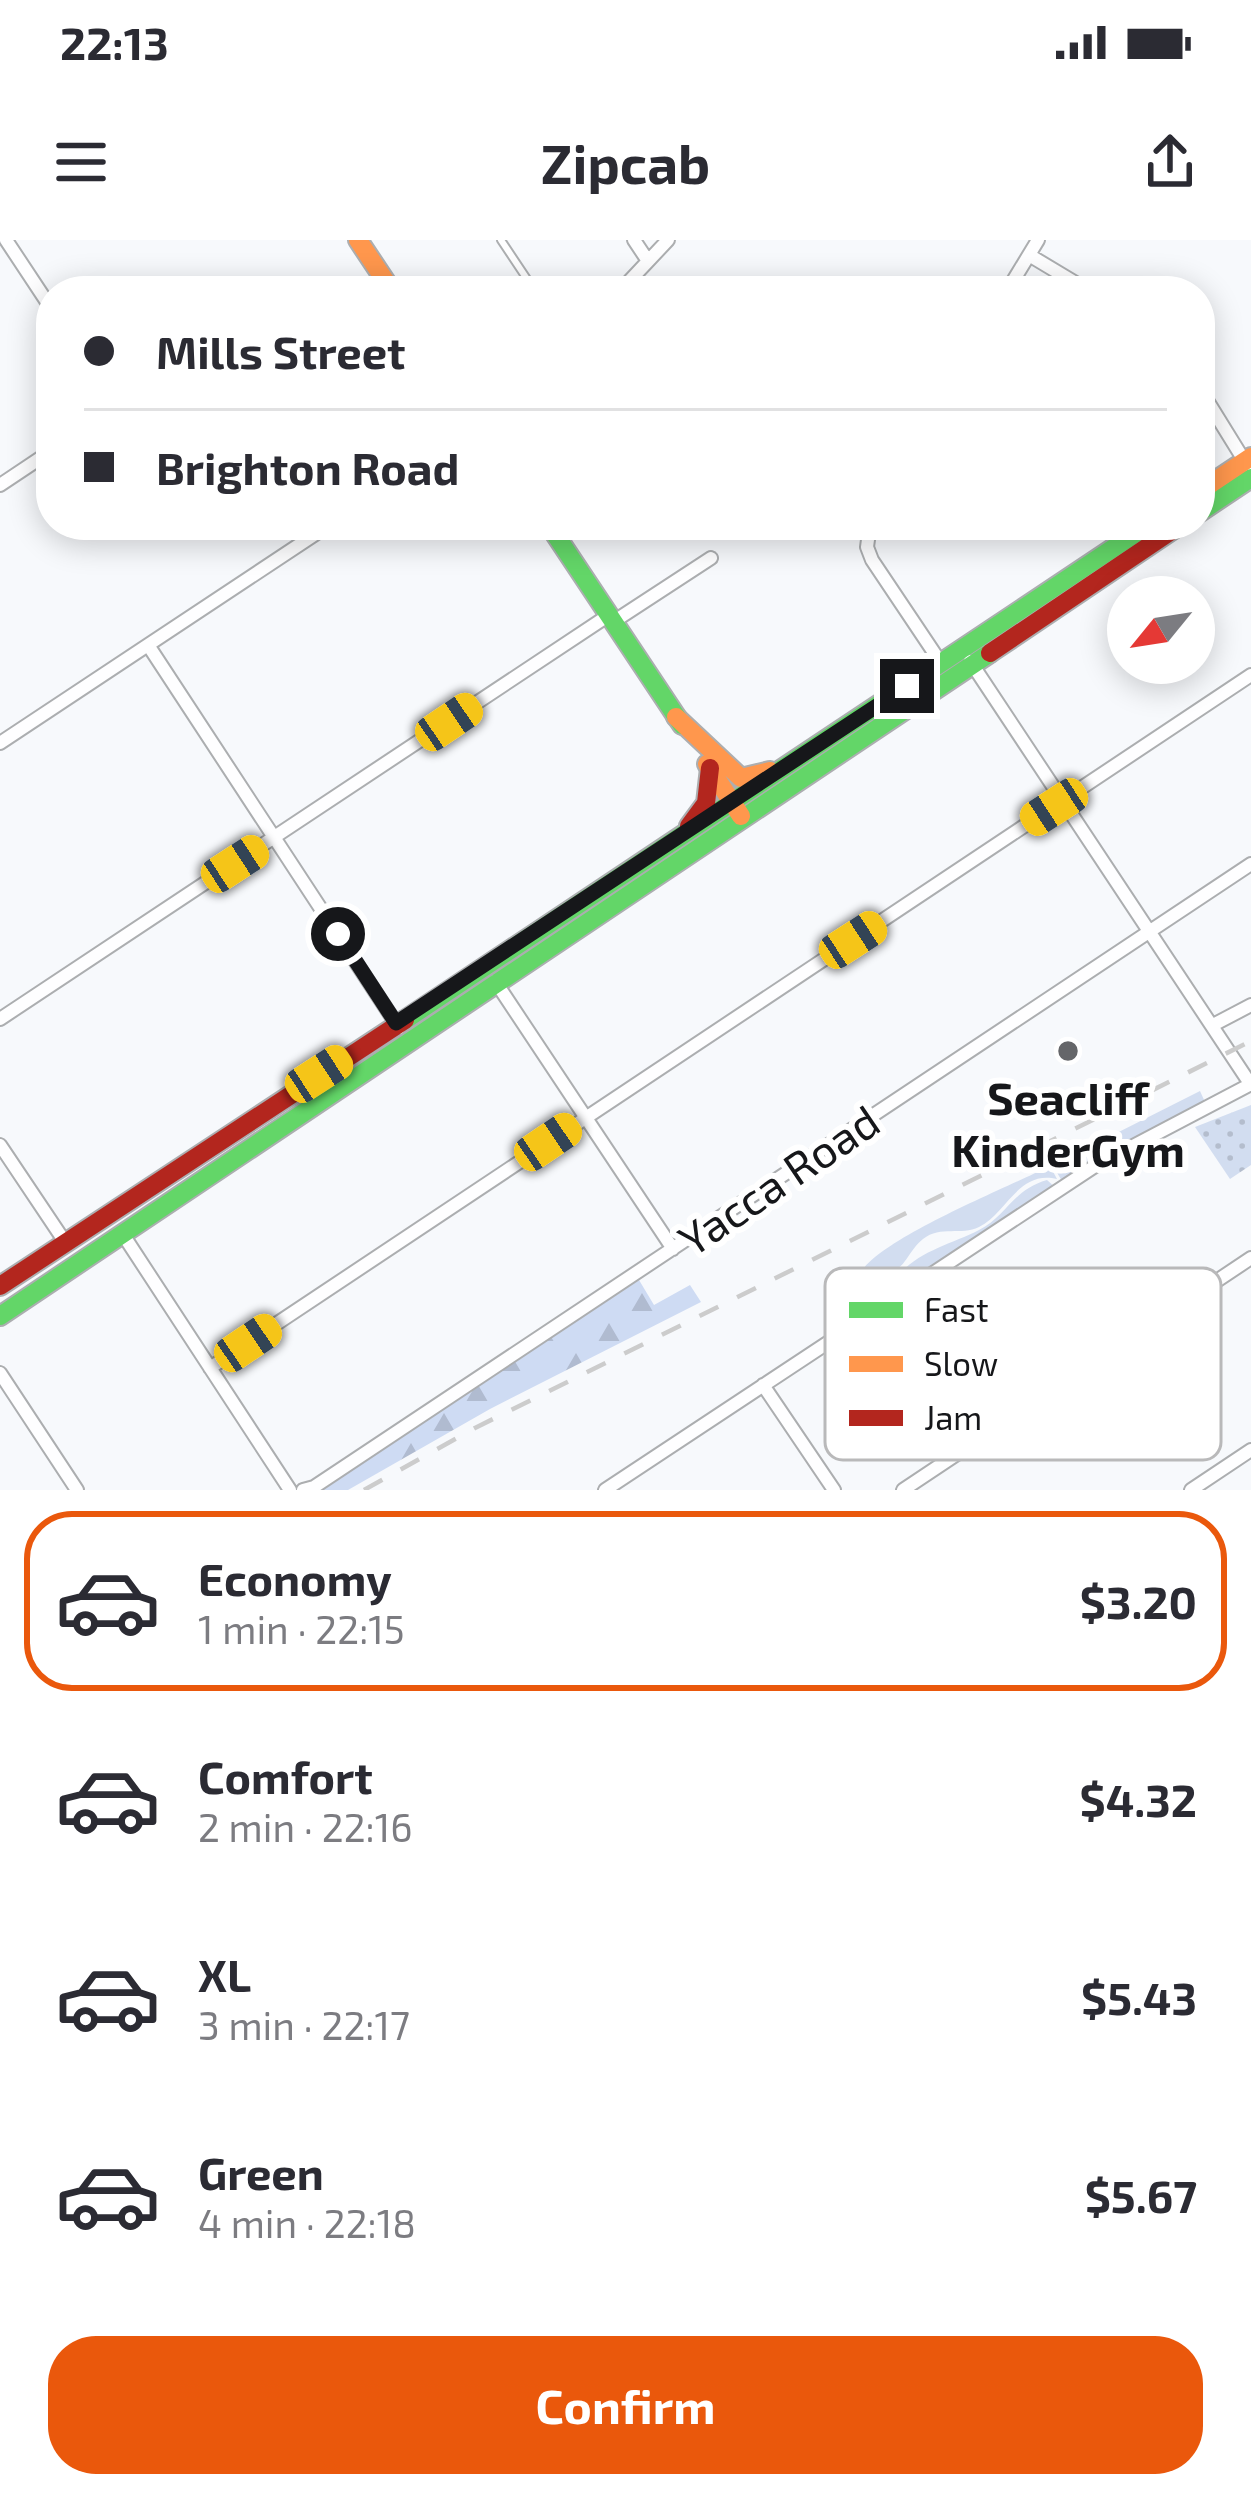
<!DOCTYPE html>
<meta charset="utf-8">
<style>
body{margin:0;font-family:"Exo 2",sans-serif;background:#f2f2f3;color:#2b2b33;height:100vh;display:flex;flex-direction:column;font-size:45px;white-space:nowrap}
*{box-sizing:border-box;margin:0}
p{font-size:39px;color:#7c7c81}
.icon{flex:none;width:66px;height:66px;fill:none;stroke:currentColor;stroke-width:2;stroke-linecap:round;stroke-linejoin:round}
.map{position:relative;height:1250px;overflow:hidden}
.side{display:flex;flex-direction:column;background:#fff;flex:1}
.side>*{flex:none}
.hud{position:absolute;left:36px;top:36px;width:1179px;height:264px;border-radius:48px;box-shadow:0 6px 30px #0003;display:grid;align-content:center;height:264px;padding:0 48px;background:#fff}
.needle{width:78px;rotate:240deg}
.fabs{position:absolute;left:1107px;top:336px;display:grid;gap:24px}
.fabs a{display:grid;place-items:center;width:108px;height:108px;border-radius:50%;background:#fff;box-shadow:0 6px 30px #0003;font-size:60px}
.end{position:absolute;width:54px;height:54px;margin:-27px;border:15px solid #16171a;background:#fff;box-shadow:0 0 0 6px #fff}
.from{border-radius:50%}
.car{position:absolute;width:36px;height:72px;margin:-36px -18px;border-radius:15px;box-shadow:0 0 9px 3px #0007;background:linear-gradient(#f5c518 24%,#345 0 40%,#f5c518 0 76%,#345 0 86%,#f5c518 0)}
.hud b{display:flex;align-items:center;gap:42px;height:114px;font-size:45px}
.hud b+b{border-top:3px solid #e1e1e2}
.hud i{width:30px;height:30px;background:#2b2b33}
ul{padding:21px 0 0;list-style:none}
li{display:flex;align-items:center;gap:36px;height:180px;margin:0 24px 18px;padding:0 24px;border:6px solid transparent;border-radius:48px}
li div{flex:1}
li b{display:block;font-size:45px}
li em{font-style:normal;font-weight:700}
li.selected{border-color:#ea580c}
li>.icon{width:108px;height:108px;stroke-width:1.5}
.button{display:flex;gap:24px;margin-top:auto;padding:24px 48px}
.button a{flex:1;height:138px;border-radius:48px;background:#ea580c;color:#fff;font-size:48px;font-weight:700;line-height:138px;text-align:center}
.status{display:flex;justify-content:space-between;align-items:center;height:84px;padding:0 60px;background:#fff;direction:ltr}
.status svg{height:33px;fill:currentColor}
header{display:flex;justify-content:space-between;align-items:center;height:156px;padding:0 48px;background:#fff;font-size:54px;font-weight:700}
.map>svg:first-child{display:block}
.grass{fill:url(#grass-dots)}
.forest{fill:url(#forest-firs)}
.garden{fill:#d2ddf0}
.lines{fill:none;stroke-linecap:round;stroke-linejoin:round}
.lane-casing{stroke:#acaeb0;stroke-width:10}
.street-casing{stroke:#acaeb0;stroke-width:16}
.fast-casing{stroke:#acaeb0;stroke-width:22}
.slow-casing{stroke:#acaeb0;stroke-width:22}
.jam-casing{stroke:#acaeb0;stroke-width:22}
.lane{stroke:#fefeff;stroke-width:6}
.street{stroke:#fefeff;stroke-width:12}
.fast{stroke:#63d668;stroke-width:18}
.slow{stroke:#ff974d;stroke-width:18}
.jam{stroke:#b3261e;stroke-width:18}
.rail{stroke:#ccc;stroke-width:4.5;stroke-dasharray:21 21;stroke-linecap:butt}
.route{stroke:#16171a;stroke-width:15}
.poi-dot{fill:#656669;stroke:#fff;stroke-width:4.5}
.labels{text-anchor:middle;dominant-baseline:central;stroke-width:12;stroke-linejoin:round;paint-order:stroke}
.poi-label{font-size:45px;font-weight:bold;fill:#16171a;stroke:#fff}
.street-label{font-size:45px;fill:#16171a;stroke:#fff}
.key{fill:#fff;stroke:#b9b9ba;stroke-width:3}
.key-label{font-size:33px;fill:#16171a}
</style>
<div class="status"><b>22:13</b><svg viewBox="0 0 49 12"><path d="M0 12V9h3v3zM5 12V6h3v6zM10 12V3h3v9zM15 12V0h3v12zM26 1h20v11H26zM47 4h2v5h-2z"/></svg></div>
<header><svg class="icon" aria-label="menu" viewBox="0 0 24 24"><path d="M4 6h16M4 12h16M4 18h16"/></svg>Zipcab<svg class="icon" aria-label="share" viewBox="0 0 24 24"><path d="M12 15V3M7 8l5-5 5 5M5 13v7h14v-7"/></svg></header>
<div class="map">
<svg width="1251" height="1250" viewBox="0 0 1251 1250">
<defs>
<pattern id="grass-dots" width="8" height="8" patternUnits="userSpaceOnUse" patternTransform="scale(3)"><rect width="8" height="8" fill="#d2ddf0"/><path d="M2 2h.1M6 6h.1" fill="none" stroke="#b4bdcd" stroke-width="1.8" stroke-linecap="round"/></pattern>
<pattern id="forest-firs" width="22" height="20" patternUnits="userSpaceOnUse" patternTransform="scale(3)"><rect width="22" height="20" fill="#cedbf3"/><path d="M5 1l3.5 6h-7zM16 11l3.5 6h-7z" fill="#b0bbd0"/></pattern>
</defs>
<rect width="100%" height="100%" fill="#f7f9fc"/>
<path class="grass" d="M1251,865V925L1230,939L1195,887Z"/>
<path class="forest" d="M639,1040L654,1065L690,1045L701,1062L490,1169L348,1250H320Z"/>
<path class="garden" d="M1200,851L1205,862L1063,943L1055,929L1090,911L1089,907Z
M1050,926L1057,939C1018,930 1007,973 979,987C961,996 941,985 923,999C906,1013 907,1030 883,1035L895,1037L893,1047L881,1056L864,1028C892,994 1006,948 1050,926Z
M1047,940L1056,948L901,1050L898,1036C918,1011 952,1004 979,990C1006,977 1012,950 1047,940Z"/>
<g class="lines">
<defs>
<path id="lane" d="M501,0L535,51"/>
<path id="street" d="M6,0L51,68
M634,0L648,21
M1029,15L1089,51
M620,51L668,0
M1007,51L1038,0
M1200,149L1247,225
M0,245L51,211
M870,285L867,307L872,320L941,423
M613,382L711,318
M148,405L399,788
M970,421L1251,845
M0,503L329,285
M495,741L673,1009
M0,779L609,375
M1213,785L1251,765
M0,905L65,1002
M122,993L290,1250
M210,1128L1251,435
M0,1133L77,1250
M763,1145L834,1250
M303,1250L314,1247L1251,624
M605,1250L1095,926L1251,844
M903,1250L1251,1018
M1191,1250L1251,1210"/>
<path id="fast" d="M1200,272L1251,238
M549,285L682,485
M405,780L1148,285
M0,1076L990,413"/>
<path id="slow" d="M358,0L392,51
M1200,251L1251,217
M676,477L741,538L770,531
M707,524L741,576"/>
<path id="jam" d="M990,413L1180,285
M689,586L706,563L710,528
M0,1046L405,780"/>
</defs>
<use href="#lane" class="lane-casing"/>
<use href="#street" class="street-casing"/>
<use href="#fast" class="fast-casing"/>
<use href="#slow" class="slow-casing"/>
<use href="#jam" class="jam-casing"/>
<use href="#lane" class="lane"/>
<use href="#street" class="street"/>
<use href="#fast" class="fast"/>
<use href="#slow" class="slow"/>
<use href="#jam" class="jam"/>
<path class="rail" d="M364,1250L475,1188L1251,801"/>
</g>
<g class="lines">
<path class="route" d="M338,694L396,783L907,446"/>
</g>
<circle class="poi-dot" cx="1068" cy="811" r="12"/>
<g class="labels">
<g class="poi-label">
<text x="1068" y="857">Seacliff<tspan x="1068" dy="52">KinderGym</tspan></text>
</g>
<g class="street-label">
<text transform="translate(778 939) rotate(-34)">Yacca Road</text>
</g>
</g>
<rect x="825" y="1028" width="396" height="192" rx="18" class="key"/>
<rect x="849" y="1062" width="54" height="16" fill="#63d668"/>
<rect x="849" y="1116" width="54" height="16" fill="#ff974d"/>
<rect x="849" y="1170" width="54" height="16" fill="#b3261e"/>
<g class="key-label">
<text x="924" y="1082">Fast</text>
<text x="924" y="1136">Slow</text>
<text x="924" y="1190">Jam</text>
</g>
</svg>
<div class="fabs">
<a><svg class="needle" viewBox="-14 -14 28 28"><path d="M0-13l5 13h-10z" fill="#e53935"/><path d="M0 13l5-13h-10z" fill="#7c7c81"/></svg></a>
</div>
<i class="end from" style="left:338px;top:694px"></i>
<i class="end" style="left:907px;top:446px"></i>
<i class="car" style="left:449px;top:482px;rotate:56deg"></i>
<i class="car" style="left:1054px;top:567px;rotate:237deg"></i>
<i class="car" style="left:235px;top:624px;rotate:57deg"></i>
<i class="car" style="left:853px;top:700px;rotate:57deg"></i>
<i class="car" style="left:319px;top:834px;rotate:57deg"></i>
<i class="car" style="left:548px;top:902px;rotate:56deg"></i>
<i class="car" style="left:248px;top:1103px;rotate:56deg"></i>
<div class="hud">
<b><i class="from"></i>Mills Street</b>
<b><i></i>Brighton Road</b>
</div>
</div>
<section class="side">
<ul>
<li class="selected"><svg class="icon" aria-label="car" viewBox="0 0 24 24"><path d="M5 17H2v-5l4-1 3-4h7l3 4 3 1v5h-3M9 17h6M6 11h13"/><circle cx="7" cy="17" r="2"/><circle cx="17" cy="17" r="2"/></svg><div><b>Economy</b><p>1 min · 22:15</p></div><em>$3.20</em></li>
<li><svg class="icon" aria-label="car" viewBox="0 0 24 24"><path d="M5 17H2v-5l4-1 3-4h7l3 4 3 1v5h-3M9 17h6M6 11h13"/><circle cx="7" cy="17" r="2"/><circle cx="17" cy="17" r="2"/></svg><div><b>Comfort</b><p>2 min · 22:16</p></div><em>$4.32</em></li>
<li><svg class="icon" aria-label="car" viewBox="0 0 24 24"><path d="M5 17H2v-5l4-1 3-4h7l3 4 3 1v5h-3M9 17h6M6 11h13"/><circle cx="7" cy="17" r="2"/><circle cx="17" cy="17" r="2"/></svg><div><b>XL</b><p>3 min · 22:17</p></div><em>$5.43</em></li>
<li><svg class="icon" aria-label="car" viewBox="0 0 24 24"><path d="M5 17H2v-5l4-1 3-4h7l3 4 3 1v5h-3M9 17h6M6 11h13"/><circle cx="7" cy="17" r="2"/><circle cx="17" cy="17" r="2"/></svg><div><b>Green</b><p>4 min · 22:18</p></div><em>$5.67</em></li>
</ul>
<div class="button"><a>Confirm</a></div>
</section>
